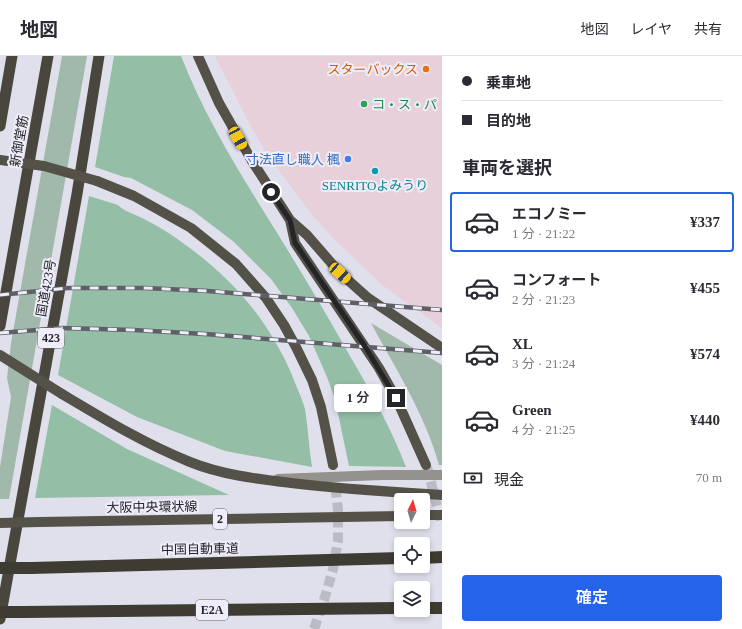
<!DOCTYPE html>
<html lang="ja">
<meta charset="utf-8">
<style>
body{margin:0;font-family:"Times New Roman","Noto Sans JP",serif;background:#f2f2f3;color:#2b2b33;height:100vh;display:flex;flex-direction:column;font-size:15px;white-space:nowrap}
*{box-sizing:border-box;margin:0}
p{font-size:13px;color:#7c7c81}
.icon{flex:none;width:22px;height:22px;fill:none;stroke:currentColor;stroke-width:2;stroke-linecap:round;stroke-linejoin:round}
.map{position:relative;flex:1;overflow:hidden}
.details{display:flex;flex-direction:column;background:#fff;width:300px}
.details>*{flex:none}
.banner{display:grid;align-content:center;height:88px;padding:0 20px;background:#fff}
.needle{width:26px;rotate:5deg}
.controls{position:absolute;left:394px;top:437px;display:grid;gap:8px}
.controls a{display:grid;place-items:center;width:36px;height:36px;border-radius:4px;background:#fff;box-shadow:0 2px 6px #0003;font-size:20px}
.end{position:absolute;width:18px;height:18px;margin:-9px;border:5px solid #252529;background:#fff;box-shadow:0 0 0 2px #fff}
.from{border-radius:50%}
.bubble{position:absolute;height:28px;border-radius:4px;background:#fff;box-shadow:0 2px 6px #0003;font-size:13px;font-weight:600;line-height:28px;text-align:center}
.car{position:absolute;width:12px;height:24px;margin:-12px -6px;border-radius:5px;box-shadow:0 0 3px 1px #0007;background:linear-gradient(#f5c518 24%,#345 0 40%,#f5c518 0 76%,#345 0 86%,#f5c518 0)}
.banner b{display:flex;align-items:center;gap:14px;height:38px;font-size:15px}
.banner b+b{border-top:1px solid #e1e1e2}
.banner i{width:10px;height:10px;background:#2b2b33}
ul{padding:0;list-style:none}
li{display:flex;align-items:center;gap:12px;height:60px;margin:0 8px 6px;padding:0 12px;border:2px solid transparent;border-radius:4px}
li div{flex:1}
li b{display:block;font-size:15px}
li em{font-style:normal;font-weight:600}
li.on{border-color:#2563eb}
li>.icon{width:36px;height:36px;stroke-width:1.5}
h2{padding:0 20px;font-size:18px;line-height:48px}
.pay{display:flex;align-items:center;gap:10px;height:44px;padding:0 20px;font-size:15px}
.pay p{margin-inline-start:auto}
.primary-button{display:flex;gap:8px;margin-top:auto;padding:8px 20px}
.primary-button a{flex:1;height:46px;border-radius:4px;background:#2563eb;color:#fff;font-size:16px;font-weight:600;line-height:46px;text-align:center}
header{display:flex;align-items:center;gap:24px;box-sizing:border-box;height:56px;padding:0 20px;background:#fff;border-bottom:1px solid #e1e1e2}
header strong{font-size:19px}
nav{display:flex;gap:22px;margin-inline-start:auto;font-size:14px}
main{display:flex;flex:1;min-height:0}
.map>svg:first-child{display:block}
.commercial{fill:#e8d0db}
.green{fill:#a0b9aa}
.forest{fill:#95bea7}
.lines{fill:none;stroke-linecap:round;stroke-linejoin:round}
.primary-tunnel{stroke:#bbbbc5;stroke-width:10;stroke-dasharray:10 5;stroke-linecap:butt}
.minor{stroke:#93928d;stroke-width:10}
.primary{stroke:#545149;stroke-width:10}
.trunk{stroke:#49463e;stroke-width:11}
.motorway{stroke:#3e3b32;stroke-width:12}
.rail-casing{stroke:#5f5f66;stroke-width:4.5}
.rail{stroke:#eeedf9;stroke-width:3;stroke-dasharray:9;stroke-linecap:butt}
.primary-bridge{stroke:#545149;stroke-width:10}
.motorway-bridge{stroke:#3e3b32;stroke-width:12}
.route{stroke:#252529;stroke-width:5}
.food-dot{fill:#e8710a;stroke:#eeedf9;stroke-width:1.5}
.leisure-dot{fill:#2e9e5b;stroke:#eeedf9;stroke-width:1.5}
.shop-dot{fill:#3f7fe0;stroke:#eeedf9;stroke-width:1.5}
.culture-dot{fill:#0f9aa8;stroke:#eeedf9;stroke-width:1.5}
.labels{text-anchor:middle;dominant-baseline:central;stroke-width:4;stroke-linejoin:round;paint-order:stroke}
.shield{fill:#eeedf9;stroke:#616167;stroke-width:1}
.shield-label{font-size:12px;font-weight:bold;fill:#252529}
.food-label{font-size:13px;fill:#c56008;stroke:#eeedf9;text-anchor:end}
.leisure-label{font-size:13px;fill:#27864d;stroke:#eeedf9;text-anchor:start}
.street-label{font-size:13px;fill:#252529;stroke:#eeedf9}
.shop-label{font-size:13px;fill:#366cbe;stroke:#eeedf9;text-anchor:end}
.culture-label{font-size:13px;fill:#0d838f;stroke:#eeedf9}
</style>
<header>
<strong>地図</strong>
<nav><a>地図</a><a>レイヤ</a><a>共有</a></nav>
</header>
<main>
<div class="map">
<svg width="442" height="573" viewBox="0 0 442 573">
<rect width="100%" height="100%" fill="#e0e0ec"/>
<path class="commercial" d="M215,0H442V272L382,229L333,182L309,155L268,100L251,71Z"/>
<path class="green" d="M62,0H87L9,443H0V411L11,341L7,322L11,287Z
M371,267L442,309V409H439C425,358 395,312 371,267Z"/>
<path class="forest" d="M114,0H181C208,69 248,130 287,193C309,229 330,264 350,300C371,336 391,372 406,411L349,410L335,343L327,321L309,280L292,252L271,223L234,186L192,154L131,122L124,121L95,111Z
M89,140L118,149C125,156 135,158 144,163C158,170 171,178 183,187C232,222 268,263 292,319C296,330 302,342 305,353C308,372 309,392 312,411L225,395L137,361L58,319Z
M52,349L127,393L229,439L35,442Z"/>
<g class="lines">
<path class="primary-tunnel" d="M427,411L442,469
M314,573L325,541L333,513L338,484V454L333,409"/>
<path class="minor" d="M278,423L382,419H442"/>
<path class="primary" d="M198,0L219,47L252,105L290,164L307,179L340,217L368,242L442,292
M97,125L134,140L191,172L236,208L266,242L284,269L296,291L312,324L321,351L333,409
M290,164L295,187L379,312L396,342L426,409
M62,338C104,363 145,388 190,406C222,419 258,423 291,427C341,433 392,436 442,439
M423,459H442
M39,466L401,460"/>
<path class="trunk" d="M0,70L12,0
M0,270L48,0
M0,563L77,138L99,0"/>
<path class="motorway" d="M423,502L442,501
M31,512L401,502
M423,552H442
M23,556L401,552"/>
<defs>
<path id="rail" d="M0,239L68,232H145L208,235L442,254
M0,277L62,272L133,274L205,278L442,297"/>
</defs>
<use href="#rail" class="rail-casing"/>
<use href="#rail" class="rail"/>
<path class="primary-bridge" d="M0,104L44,110L97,125
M0,299L62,338
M0,467L39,466"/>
<path class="motorway-bridge" d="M0,512H31
M0,556H23"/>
</g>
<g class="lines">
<path class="route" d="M271,136L290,164L295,187L366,292L396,342"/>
</g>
<circle class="food-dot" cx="426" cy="13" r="4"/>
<circle class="leisure-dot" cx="364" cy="48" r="4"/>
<circle class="shop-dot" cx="348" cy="103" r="4"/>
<circle class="culture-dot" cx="375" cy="115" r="4"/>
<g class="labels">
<g class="shield">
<rect x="38" y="272" width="26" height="20" rx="3"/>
<rect x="213" y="453" width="14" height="20" rx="3"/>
<rect x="196" y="544" width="32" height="20" rx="3"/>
</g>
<g class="shield-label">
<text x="51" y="282">423</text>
<text x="220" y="463">2</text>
<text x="212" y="554">E2A</text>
</g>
<g class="food-label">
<text x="418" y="13">スターバックス</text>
</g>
<g class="leisure-label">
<text x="372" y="48">コ・ス・パ</text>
</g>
<g class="street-label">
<text transform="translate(19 85) rotate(-80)">新御堂筋</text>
<text transform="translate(46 232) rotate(-80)">国道423号</text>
<text transform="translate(152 451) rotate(-1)">大阪中央環状線</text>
<text transform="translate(200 493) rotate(-1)">中国自動車道</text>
</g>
<g class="shop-label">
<text x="340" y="103">寸法直し職人 楓</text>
</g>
<g class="culture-label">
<text x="375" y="129">SENRITOよみうり</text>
</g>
</g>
</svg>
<div class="controls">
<a><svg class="needle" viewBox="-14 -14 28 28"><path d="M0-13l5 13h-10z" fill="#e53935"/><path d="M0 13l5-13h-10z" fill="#7c7c81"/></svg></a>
<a><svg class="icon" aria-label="locate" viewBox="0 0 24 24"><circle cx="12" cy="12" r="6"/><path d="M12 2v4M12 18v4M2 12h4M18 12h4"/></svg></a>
<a><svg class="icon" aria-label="layers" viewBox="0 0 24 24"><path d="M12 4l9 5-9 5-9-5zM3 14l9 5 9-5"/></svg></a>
</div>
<i class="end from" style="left:271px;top:136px"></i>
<i class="end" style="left:396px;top:342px"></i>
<div class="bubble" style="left:334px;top:328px;width:48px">1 分</div>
<i class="car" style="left:238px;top:82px;rotate:151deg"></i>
<i class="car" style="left:340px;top:217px;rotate:132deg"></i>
</div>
<section class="details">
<div class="banner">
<b><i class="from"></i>乗車地</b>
<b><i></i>目的地</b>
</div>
<h2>車両を選択</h2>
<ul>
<li class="on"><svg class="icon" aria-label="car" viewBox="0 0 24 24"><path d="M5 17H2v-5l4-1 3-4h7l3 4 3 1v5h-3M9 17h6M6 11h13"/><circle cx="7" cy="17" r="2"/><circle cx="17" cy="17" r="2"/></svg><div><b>エコノミー</b><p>1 分 · 21:22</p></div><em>¥337</em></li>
<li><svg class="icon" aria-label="car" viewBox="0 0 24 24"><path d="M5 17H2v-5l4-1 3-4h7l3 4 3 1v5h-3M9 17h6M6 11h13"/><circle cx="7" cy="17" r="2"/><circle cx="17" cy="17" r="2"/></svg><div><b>コンフォート</b><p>2 分 · 21:23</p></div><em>¥455</em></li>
<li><svg class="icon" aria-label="car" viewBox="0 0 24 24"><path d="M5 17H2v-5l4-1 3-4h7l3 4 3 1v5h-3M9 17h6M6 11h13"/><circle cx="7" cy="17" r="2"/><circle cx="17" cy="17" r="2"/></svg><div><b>XL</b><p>3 分 · 21:24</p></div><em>¥574</em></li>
<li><svg class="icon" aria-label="car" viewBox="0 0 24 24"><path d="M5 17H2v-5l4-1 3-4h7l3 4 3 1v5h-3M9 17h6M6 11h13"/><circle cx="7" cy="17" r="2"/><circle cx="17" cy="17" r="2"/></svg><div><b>Green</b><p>4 分 · 21:25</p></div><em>¥440</em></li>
</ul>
<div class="pay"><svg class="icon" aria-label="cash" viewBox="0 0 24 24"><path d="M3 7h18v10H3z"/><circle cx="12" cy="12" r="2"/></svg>現金<p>70 m</p></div>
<div class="primary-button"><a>確定</a></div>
</section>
</main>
